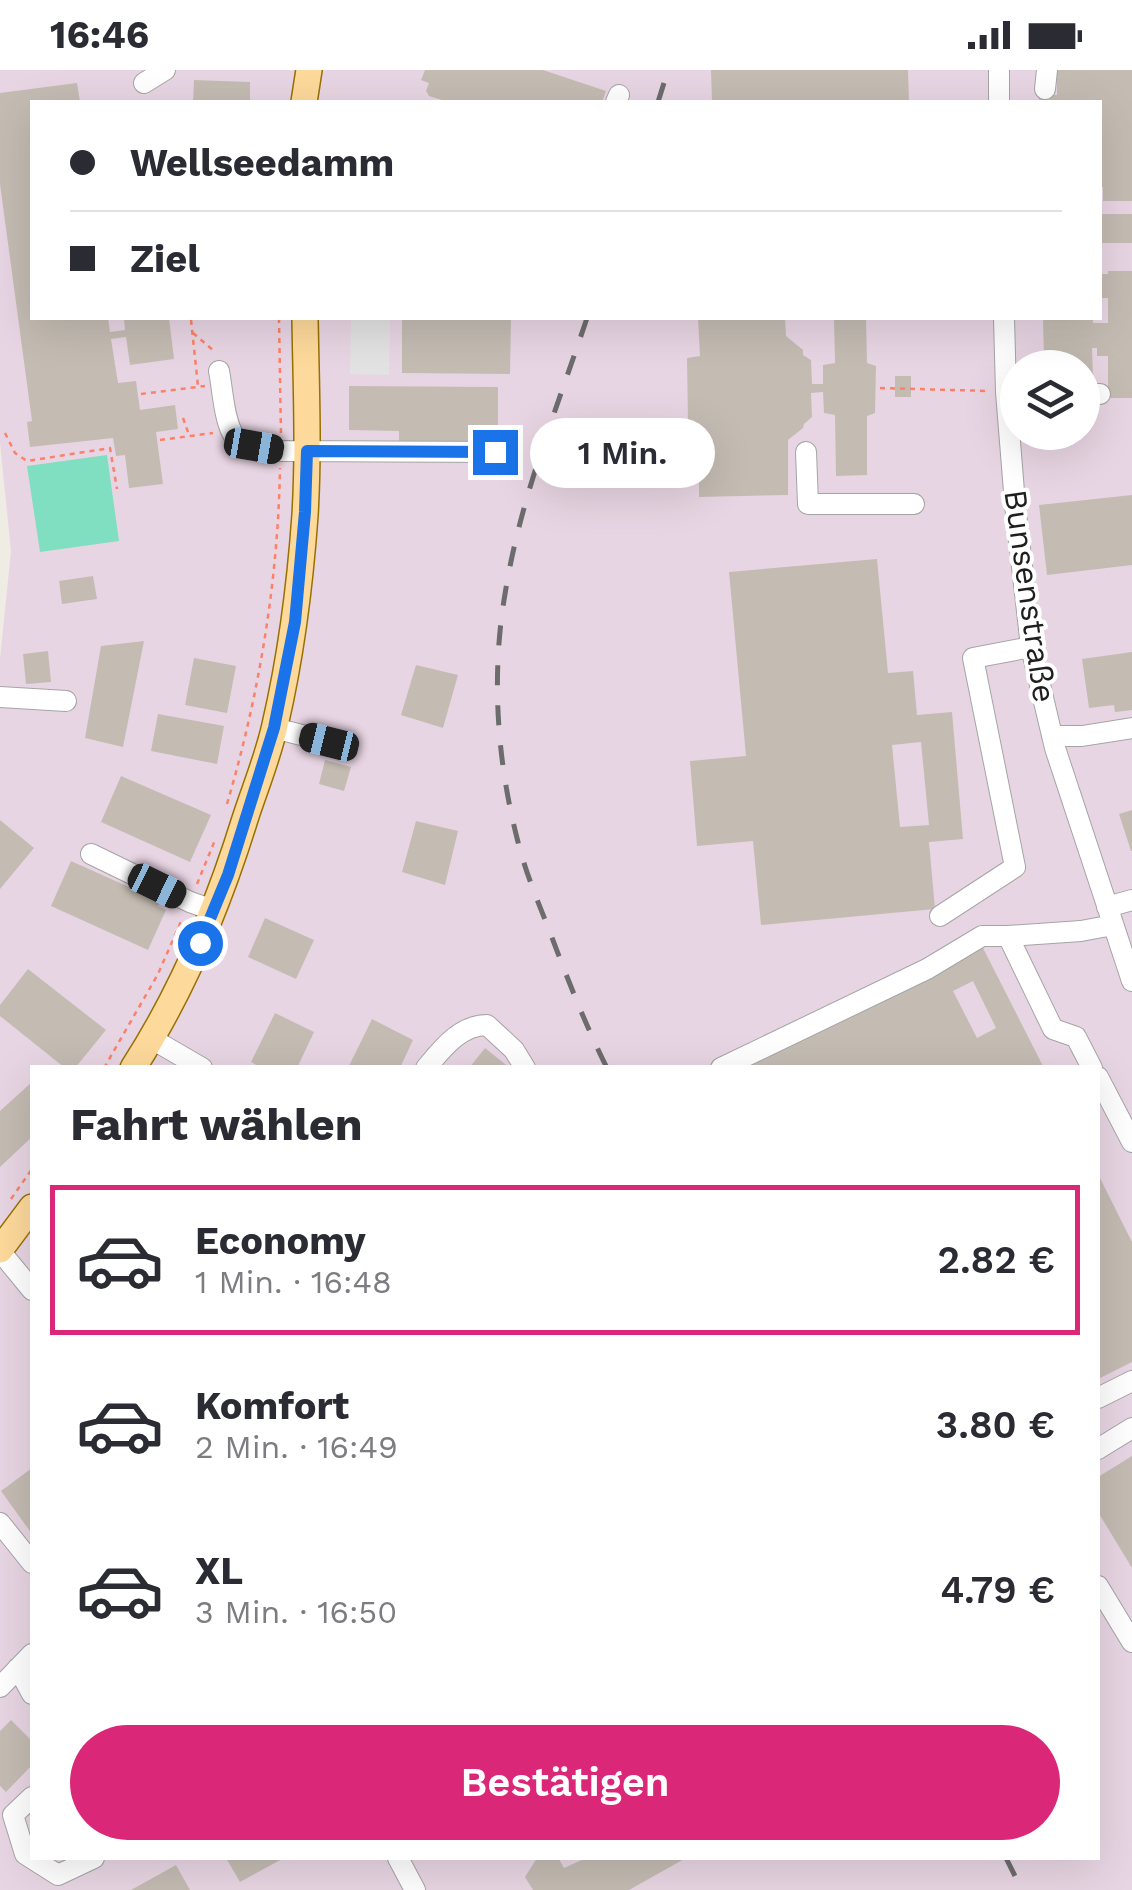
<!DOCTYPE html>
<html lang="de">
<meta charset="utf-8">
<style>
body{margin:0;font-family:"Work Sans",sans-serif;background:#f7f7f7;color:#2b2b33;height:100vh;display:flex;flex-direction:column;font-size:38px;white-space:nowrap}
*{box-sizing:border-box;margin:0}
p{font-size:32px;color:#7c7c81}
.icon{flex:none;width:55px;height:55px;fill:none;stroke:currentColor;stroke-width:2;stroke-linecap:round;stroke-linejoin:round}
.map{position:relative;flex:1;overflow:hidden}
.side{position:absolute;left:30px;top:995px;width:1070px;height:795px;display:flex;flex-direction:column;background:#fff;border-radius:0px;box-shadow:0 10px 40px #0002}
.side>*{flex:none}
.top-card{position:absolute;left:30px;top:30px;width:1072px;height:220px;border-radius:0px;box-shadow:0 10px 40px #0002;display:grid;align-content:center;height:220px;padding:0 40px;background:#fff}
.buttons{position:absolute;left:1000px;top:280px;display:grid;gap:20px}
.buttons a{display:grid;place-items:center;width:100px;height:100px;border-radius:50%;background:#fff;box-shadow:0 10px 40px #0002;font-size:50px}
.end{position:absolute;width:45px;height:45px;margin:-22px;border:12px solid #1a73e8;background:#fff;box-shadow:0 0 0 5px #fff}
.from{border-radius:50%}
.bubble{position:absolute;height:70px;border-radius:35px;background:#fff;box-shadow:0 10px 40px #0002;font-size:32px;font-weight:600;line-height:70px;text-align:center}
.car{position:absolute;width:30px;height:60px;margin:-30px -15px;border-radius:12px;box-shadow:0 0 8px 2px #0007;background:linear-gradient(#222 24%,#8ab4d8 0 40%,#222 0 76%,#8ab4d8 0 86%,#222 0)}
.top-card b{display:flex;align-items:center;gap:35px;height:95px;font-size:38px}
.top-card b+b{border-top:2px solid #e1e1e2}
.top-card i{width:25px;height:25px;background:#2b2b33}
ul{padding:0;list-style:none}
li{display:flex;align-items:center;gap:30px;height:150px;margin:0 20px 15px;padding:0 20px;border:5px solid transparent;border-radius:0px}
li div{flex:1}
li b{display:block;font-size:38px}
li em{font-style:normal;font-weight:600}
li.selected{border-color:#db2777}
li>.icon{width:90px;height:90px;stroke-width:1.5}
h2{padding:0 40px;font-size:45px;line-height:120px}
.action{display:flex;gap:20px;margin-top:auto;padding:20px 40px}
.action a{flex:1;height:115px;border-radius:60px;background:#db2777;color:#fff;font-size:40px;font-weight:600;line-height:115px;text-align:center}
.status{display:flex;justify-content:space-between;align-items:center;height:70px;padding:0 50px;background:#fff;direction:ltr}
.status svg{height:28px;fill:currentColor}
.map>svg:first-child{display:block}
.industrial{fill:#e8d5e3;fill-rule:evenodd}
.pitch{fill:#80dfc1}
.parking{fill:#e2e2e2}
.building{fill:#c4bcb3;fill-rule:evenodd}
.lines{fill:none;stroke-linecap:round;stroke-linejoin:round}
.minor-casing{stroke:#a5a5a5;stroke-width:22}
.major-casing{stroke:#987000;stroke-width:28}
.path{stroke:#fb8268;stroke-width:2.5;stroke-dasharray:5 5;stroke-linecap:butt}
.minor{stroke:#fff;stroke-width:20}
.major{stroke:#fdd99b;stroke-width:25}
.rail{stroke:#6c6c6c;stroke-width:5;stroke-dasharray:20 20;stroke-linecap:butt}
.route{stroke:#1a73e8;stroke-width:12}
.labels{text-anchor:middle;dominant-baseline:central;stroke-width:8;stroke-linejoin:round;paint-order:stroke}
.street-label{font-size:32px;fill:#1e1e1e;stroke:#fff}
</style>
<div class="status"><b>16:46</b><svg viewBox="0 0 49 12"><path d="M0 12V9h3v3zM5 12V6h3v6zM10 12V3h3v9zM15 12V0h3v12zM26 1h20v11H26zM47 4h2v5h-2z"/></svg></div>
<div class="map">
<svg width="1132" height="1820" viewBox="0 0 1132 1820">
<rect width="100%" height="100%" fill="#efece4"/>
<path class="industrial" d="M0,0H1132V1820H0V589L11,481L0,373ZM32,32H1100V248H32ZM1018,298H1082V362H1018ZM32,998H1098V1788H32Z"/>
<path class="pitch" d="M107,385L119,471L40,482L27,396Z"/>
<path class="parking" d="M351,248H390L389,305L350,304Z"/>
<path class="building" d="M425,0H543L606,21L602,32H448L429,26L426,21L429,13L421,10Z
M711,0H908L909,32H712Z
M1057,0H1132V131H1103V117H1100V32H1039V25H1057Z
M194,10L250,12V32H193Z
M77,13L80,32H32V248H108L110,262L125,260L124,248H169L174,289L130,295L126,267L111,269L118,313L136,311L140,340L175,335L178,359L156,362L163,414L129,418L125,385L116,386L113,368L30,377L27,352L32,351L0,114V23Z
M1100,144H1132V173H1100Z
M1108,201H1132V328H1108V286H1097V278H1092L1093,307H1082V298H1064V292H1044L1043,248H1093V253H1108V228H1100V204H1108Z
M402,248H511L510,304L402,303Z
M698,248H785L786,266L803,280V285L811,290L812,314H823V295L835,293L834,248H866L867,293L876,296L875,343L867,346V405L836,406L835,345L824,343L823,322L811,323L812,347L804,354L803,358L788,370V425L699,427V353L688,354L687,288L700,286Z
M895,306H911V327H895Z
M349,316L498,317V376L399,375V361L349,360Z
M1132,425V495L1047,505L1039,435Z
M877,489L888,603L913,601L917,645L952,642L963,769L929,772L935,839L761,855L753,771L697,776L690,691L746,686L729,502ZM921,672L929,755L900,757L892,675Z
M93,506L97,529L62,534L59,511Z
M144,571L123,677L85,668L101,576Z
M48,581L51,612L26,614L23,584Z
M1132,582V640L1115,642L1114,635L1089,638L1082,589Z
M194,588L236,596L227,643L185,635Z
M416,595L458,605L443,658L401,645Z
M158,644L224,656L217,694L151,681Z
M325,690L351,697L344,721L319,714Z
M121,706L211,745L190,792L101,752Z
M1132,740V781H1131L1119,744Z
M0,750L34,778L0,819Z
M416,751L458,761L445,815L402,802Z
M71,791L160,831L158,836L166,840L148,880L51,836Z
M265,848L314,870L296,909L248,887Z
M983,878L1044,998H746ZM973,911L996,958L977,968L953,921Z
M28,899L106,960L75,998H65L0,946V935Z
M275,943L314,962L297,998H262L251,992Z
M372,949L413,970L400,998H348Z
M485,978L510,998H469Z
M32,1012V1067L0,1097V1041Z
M1098,1104L1132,1172V1292L1098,1309Z
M1132,1386V1498L1098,1442V1407Z
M32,1398V1464L1,1421Z
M11,1650L32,1671V1695L6,1722L0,1716V1661Z
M226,1788H284L240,1812Z
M537,1788L559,1789L564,1798L586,1788H686L629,1820H533L525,1807Z
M176,1795L190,1820H131Z"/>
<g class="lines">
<defs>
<path id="minor" d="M999,0V32
M144,13L165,0
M1045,19L1047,0
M616,32L619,25
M1004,248L1006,322L1015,434L1031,577L1055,678L1132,911
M219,301C223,320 224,362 240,372C251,378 268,379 281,381L495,382
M1082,324H1100
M806,382L808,434H914
M0,627L66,631
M274,658L329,672
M1052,666H1082L1132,658
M91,784L190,832L213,840
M1107,837L1132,830
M940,846L1015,797L973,588L1031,577
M152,969L202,998
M426,998C442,979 460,955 487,955L514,980L525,998
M721,998L927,899L982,866H1008
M1092,998L1076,967L1053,959L1008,866L1081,861L1113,855
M1098,1007L1132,1072
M0,1181L32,1220
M1098,1328L1132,1311
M1098,1379L1132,1358
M0,1453L32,1493
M1098,1516L1132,1572
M18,1598L32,1624
M0,1617L32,1584
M32,1727L13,1745L25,1784L58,1805L94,1788
M398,1788L415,1820"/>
<path id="major" d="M304,32L309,0
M133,998C183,921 218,836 245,749C255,718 268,687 275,655C291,586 300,516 305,445C309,379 306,313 305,248
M0,1180L32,1137"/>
</defs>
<use href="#minor" class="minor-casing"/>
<use href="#major" class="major-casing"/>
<path class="path" d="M279,248L281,365
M191,250L198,316
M193,263L214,281
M880,318L989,321
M141,324L205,316
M183,348L189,365
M5,363L15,383L27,391L110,378L117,419
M160,370L213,363
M227,734C259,625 278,512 280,398
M197,814L215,770
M104,998L158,904L182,849
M11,1129L32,1099"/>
<use href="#minor" class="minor"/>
<use href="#major" class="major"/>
<path class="rail" d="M658,32L668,0
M587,248C557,338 520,429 505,524C491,606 497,691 518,772C526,804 539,834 551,865C568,910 585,954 607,998
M1006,1788L1022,1820"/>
</g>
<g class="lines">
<path class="route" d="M200,873L228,805L274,658L295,552L305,442L307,381L495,382"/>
</g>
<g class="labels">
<g class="street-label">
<text transform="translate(1030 526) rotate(82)">Bunsenstraße</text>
</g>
</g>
</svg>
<div class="buttons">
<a><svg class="icon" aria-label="layers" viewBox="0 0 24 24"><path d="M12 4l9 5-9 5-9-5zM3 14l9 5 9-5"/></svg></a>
</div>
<i class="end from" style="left:200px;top:873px"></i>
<i class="end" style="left:495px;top:382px"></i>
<div class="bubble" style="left:530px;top:348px;width:185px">1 Min.</div>
<i class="car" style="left:254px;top:376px;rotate:100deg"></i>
<i class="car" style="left:329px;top:672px;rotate:284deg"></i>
<i class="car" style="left:157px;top:816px;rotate:116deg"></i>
<div class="top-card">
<b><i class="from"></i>Wellseedamm</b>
<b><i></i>Ziel</b>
</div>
<section class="side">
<h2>Fahrt wählen</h2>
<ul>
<li class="selected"><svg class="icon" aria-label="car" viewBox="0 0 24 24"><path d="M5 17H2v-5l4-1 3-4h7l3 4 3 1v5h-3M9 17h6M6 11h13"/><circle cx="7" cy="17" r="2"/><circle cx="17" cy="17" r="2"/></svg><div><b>Economy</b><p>1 Min. · 16:48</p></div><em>2.82 €</em></li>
<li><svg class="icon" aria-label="car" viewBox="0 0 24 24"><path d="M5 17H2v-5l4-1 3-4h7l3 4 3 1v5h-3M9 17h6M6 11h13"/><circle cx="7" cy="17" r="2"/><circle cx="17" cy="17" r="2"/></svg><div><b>Komfort</b><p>2 Min. · 16:49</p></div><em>3.80 €</em></li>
<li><svg class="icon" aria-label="car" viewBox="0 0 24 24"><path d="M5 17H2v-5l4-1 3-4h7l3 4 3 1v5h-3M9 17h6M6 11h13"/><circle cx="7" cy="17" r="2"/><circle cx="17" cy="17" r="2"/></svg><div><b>XL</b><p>3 Min. · 16:50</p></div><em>4.79 €</em></li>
</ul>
<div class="action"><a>Bestätigen</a></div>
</section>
</div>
